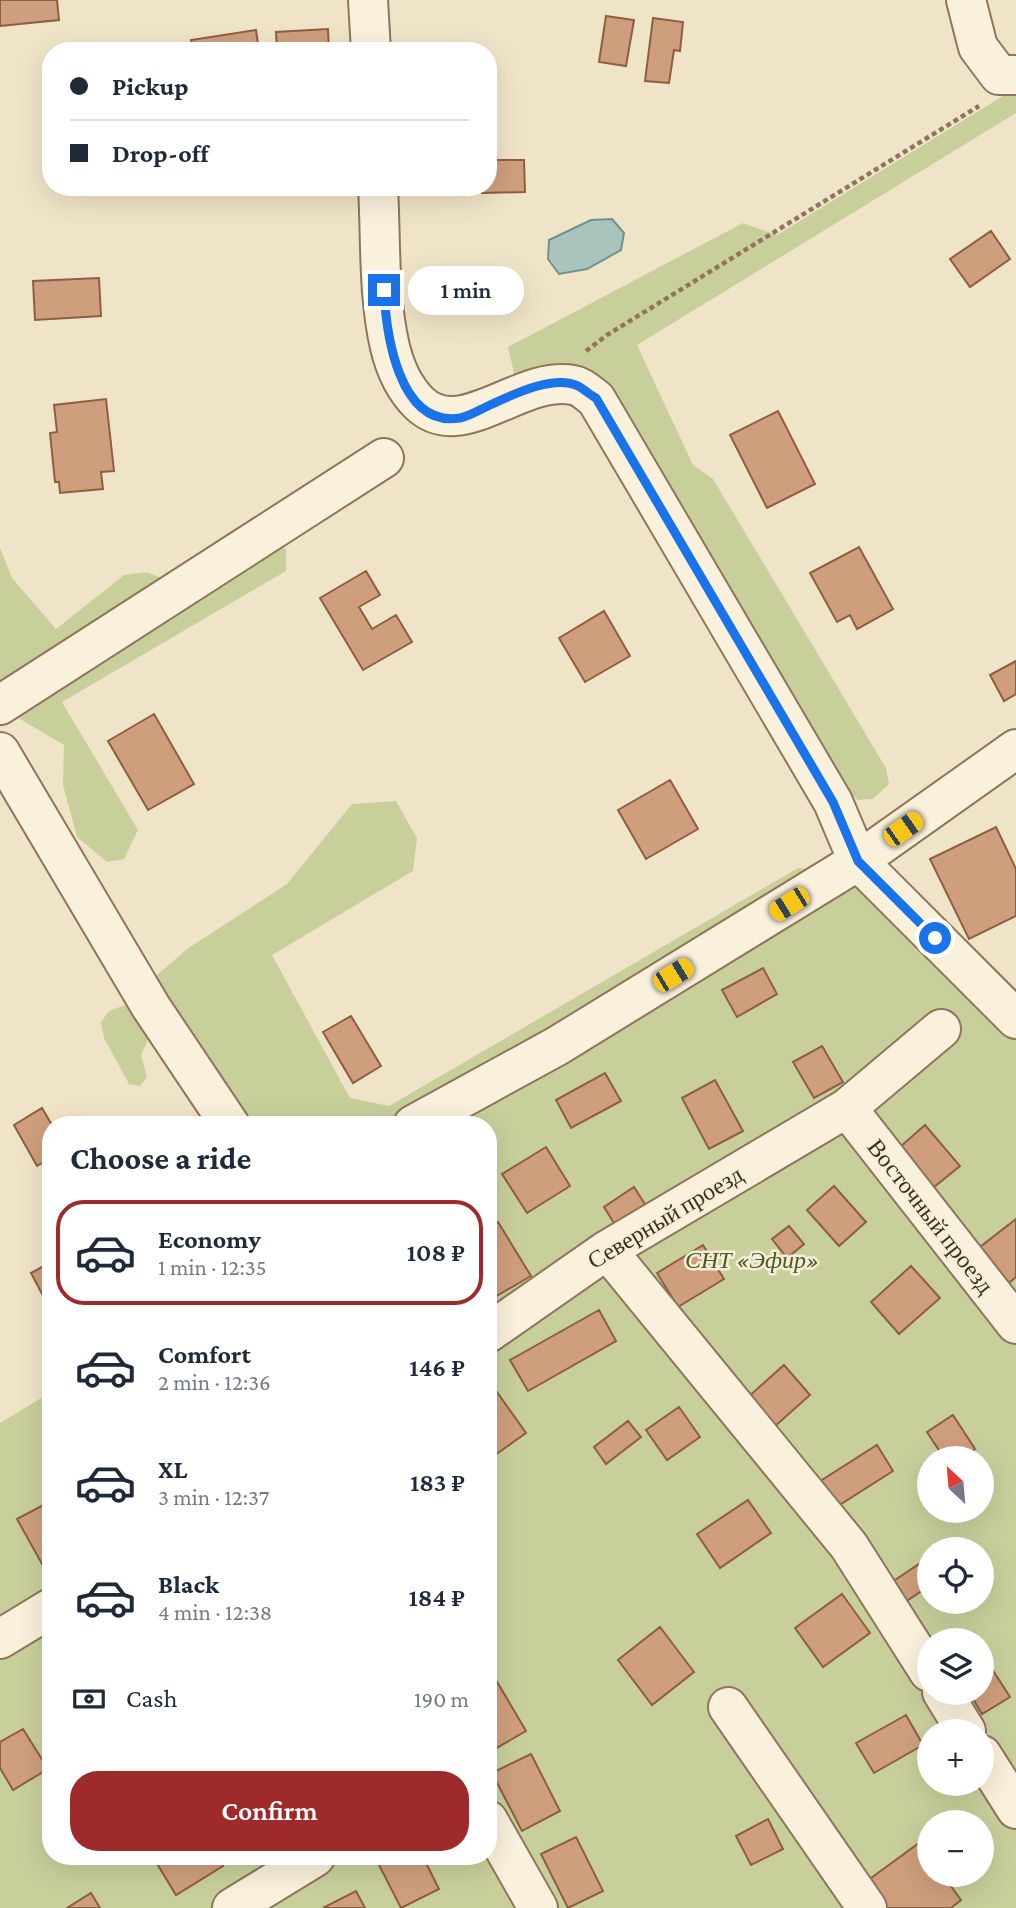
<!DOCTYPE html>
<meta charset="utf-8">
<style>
body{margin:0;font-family:"Crimson Pro",serif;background:#f6f6f7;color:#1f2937;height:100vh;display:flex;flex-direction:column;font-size:26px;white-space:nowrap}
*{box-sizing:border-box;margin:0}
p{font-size:23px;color:#747a83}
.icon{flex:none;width:38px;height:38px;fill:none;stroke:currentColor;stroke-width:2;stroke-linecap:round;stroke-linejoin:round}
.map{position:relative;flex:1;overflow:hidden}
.drawer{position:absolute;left:42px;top:1116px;width:455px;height:749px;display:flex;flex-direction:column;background:#fff;border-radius:28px;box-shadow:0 7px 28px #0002}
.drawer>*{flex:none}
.guide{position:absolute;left:42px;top:42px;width:455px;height:154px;border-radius:28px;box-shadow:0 7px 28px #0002;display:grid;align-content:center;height:154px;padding:0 28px;background:#fff}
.needle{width:46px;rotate:334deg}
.buttons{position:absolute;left:917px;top:1446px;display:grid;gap:14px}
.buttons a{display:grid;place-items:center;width:77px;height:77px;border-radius:50%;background:#fff;box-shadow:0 7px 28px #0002;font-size:35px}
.end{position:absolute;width:32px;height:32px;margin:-16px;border:9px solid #1a73e8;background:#fff;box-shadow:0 0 0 4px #fff}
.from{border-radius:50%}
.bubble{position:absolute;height:49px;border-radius:24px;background:#fff;box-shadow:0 7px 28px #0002;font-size:23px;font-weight:600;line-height:49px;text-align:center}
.car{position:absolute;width:21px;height:42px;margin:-21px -10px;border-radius:9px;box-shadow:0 0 5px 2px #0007;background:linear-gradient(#f5c518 24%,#345 0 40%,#f5c518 0 76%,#345 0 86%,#f5c518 0)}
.guide b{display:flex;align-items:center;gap:24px;height:66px;font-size:26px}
.guide b+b{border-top:2px solid #e0e1e3}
.guide i{width:18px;height:18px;background:#1f2937}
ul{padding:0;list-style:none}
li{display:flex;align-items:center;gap:21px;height:105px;margin:0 14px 10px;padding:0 14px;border:4px solid transparent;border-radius:28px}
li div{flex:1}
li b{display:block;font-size:26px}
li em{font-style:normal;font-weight:600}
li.on{border-color:#9e2a2b}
li>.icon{width:63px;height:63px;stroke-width:1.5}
h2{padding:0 28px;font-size:32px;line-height:84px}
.pay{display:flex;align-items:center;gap:18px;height:77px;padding:0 28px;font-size:26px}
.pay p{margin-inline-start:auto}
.button{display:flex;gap:14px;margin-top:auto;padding:14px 28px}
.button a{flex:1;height:80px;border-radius:28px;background:#9e2a2b;color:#fff;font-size:28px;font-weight:600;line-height:80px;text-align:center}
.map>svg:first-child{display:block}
.green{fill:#c9cf9b;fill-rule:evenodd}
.water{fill:#a9c4bc;stroke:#6f938a;stroke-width:2}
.building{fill:#cf9f7d;stroke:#8d5f41;stroke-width:2}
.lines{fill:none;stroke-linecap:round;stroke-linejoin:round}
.minor-casing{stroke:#8d765c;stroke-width:42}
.path{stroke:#8d765c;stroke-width:4.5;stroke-dasharray:5 3.5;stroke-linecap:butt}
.minor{stroke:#faf1dc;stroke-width:38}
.route{stroke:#1a73e8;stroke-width:9}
.labels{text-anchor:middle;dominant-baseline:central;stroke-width:5;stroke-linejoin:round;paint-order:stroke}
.street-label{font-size:24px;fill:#3d2e20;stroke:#f7eed8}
.park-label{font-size:24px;font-style:italic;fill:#4d5a26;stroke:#f7eed8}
</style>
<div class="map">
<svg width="1016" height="1908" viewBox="0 0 1016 1908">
<rect width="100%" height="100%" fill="#f0e4c8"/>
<path class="green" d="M1016,88V113L637,345L693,465L713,479L886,768L889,784L873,799L858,800L842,787L589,376L515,377L508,347L743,223L777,235Z
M264,544L286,549V571L62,702L138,830L124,859L107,862L77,837L63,785L64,745L10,713L0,720V548L12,578L56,629L124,575L147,572L192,591Z
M396,801L417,838L413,871L272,955L350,1098L389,1106L798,868L810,869L396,1125H237L152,1000L156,976L187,949L287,884L352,804Z
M858,861L1016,1030V1908H0V1423L51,1392V1857H488V1125H413ZM929,1458H982V1510H929ZM929,1549H982V1601H929ZM929,1640H982V1692H929ZM929,1731H982V1783H929ZM929,1822H982V1874H929Z
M128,1004L154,1026L141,1055L147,1077L140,1086L129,1084L104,1038L101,1022L109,1011Z"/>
<path class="water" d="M612,219L624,233L621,250L587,269L559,274L548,259L549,240L591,220Z"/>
<path class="building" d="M0,0H57L59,20L0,26Z
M606,16L634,20L626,66L599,62Z
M653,18L683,22L680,51L674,50L669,83L645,81Z
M328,29L329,51H277L276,32Z
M256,30L259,51H193L191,40Z
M488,160H524L525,192L482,193V187H488Z
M991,231L1010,259L970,287L950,259Z
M99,278L101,316L35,320L33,281Z
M106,399L114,471L101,472L103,489L60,493L59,482H55L50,433L57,432L54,405Z
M778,411L815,484L767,508L730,435Z
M859,547L893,609L857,629L850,615L837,622L810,573Z
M366,571L380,595L359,607L372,629L396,615L412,642L363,670L320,598Z
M604,611L630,656L585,682L559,638Z
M1016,661V694L1004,701L990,675Z
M154,714L194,784L148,810L108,741Z
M670,780L698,829L646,859L618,810Z
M996,827L1016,869V916L969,939L930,859Z
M763,968L777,994L737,1017L722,990Z
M351,1016L381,1066L353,1083L323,1032Z
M822,1046L843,1082L814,1098L793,1062Z
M605,1073L621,1101L571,1128L556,1100Z
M715,1080L743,1131L709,1149L682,1098Z
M42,1108L52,1125L51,1158L37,1166L14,1125Z
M925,1125L960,1166L934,1187L900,1147Z
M546,1147L570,1186L527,1213L502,1174Z
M834,1186L866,1222L839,1246L807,1210Z
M634,1187L648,1209L617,1228L604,1207Z
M1016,1219V1277L1009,1283L980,1247Z
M498,1222L531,1276L488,1301V1228Z
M789,1226L804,1244L787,1258L772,1239Z
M703,1245L724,1279L678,1307L657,1273Z
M51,1262V1311L31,1273Z
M911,1266L940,1298L899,1334L871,1302Z
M599,1310L616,1341L528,1391L510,1360Z
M784,1365L810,1395L774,1427L748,1397Z
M492,1385L526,1433L488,1460V1388Z
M679,1407L700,1437L667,1460L646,1430Z
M953,1415L975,1449L961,1458H944L927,1432Z
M628,1421L641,1437L606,1464L594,1447Z
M877,1445L893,1471L830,1511L814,1485Z
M748,1500L771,1533L720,1568L697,1534Z
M51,1501V1559L42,1564L17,1519Z
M925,1560L929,1566V1586L902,1604L889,1584Z
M842,1594L870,1633L823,1667L795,1628Z
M660,1627L694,1672L652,1705L618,1660Z
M992,1669L1010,1697L982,1714L969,1692H982V1676Z
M496,1680L526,1731L488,1753V1685Z
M906,1715L923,1745L874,1773L856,1743Z
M23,1729L48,1769L13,1790L0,1768V1742Z
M531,1754L560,1811L522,1831L492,1773Z
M768,1819L783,1849L751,1865L736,1836Z
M576,1837L603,1891L568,1908L541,1854Z
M919,1843L929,1857V1874H942L961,1900L951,1908H886L867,1881Z
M153,1857H217L223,1866L176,1895Z
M394,1857H423L439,1889L401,1908L379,1865Z
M356,1891L365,1908H323Z
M91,1893L100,1908H67Z"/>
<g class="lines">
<defs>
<path id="minor" d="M368,0L371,51
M966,0L978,47L999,75H1016
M378,187C381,239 378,296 390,347C395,368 404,388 419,403C461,444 520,375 573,385C581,386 589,394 596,399L833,802L858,861L1016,749
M0,705L384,458
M0,752L151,1007L230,1125
M847,1108L1016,1324
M413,1125L557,1046L858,861L1016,1019
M607,1250L849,1546L929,1672
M488,1333L607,1250L847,1108L941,1029
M0,1639L51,1608
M942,1692L966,1731
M728,1707L867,1908
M982,1755L1016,1809
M488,1820L538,1908
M232,1908L315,1857"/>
</defs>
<use href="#minor" class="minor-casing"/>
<path class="path" d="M586,351L607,335L979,106"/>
<use href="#minor" class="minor"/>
</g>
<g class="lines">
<path class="route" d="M384,290C386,332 398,428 460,418C470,416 481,409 490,405C512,395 554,374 578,386C584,389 590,395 596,398L833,802L858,861L935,938"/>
</g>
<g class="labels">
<g class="street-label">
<text transform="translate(931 1216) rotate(52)">Восточный проезд</text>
<text transform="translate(665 1217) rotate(-31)">Северный проезд</text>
</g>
<g class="park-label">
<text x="752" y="1259">СНТ «Эфир»</text>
</g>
</g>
</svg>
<div class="buttons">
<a><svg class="needle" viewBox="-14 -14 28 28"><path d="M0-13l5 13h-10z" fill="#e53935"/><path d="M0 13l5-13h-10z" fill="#747a83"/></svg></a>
<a><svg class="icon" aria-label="locate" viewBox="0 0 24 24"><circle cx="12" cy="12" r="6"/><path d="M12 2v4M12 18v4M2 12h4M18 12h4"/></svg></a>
<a><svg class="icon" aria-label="layers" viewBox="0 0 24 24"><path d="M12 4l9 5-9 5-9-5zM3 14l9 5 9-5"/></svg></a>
<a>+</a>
<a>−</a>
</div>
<i class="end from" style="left:935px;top:938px"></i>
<i class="end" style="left:384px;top:290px"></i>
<div class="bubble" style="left:408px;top:266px;width:116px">1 min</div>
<i class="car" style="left:903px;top:829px;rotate:55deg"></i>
<i class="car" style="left:789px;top:904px;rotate:238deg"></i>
<i class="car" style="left:673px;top:975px;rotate:59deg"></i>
<div class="guide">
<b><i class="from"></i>Pickup</b>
<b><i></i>Drop-off</b>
</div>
<section class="drawer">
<h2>Choose a ride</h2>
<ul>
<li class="on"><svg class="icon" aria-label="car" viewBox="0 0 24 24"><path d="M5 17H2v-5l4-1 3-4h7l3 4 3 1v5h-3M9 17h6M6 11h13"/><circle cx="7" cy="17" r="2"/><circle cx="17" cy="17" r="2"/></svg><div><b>Economy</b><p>1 min · 12:35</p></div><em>108 ₽</em></li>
<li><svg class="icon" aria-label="car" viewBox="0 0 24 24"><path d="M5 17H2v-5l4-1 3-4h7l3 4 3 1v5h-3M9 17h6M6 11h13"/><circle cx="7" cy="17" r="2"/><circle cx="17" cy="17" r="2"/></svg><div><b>Comfort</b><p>2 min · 12:36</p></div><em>146 ₽</em></li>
<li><svg class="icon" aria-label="car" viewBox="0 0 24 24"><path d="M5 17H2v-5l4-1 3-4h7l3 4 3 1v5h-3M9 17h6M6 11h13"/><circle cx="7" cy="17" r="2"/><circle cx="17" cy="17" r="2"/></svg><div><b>XL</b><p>3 min · 12:37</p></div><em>183 ₽</em></li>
<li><svg class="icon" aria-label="car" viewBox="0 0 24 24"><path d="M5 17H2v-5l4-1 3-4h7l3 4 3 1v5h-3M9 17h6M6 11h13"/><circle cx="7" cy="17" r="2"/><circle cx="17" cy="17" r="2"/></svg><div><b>Black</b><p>4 min · 12:38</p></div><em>184 ₽</em></li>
</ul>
<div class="pay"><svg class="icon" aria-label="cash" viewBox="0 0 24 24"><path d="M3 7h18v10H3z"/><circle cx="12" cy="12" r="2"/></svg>Cash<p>190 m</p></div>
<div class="button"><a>Confirm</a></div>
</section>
</div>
